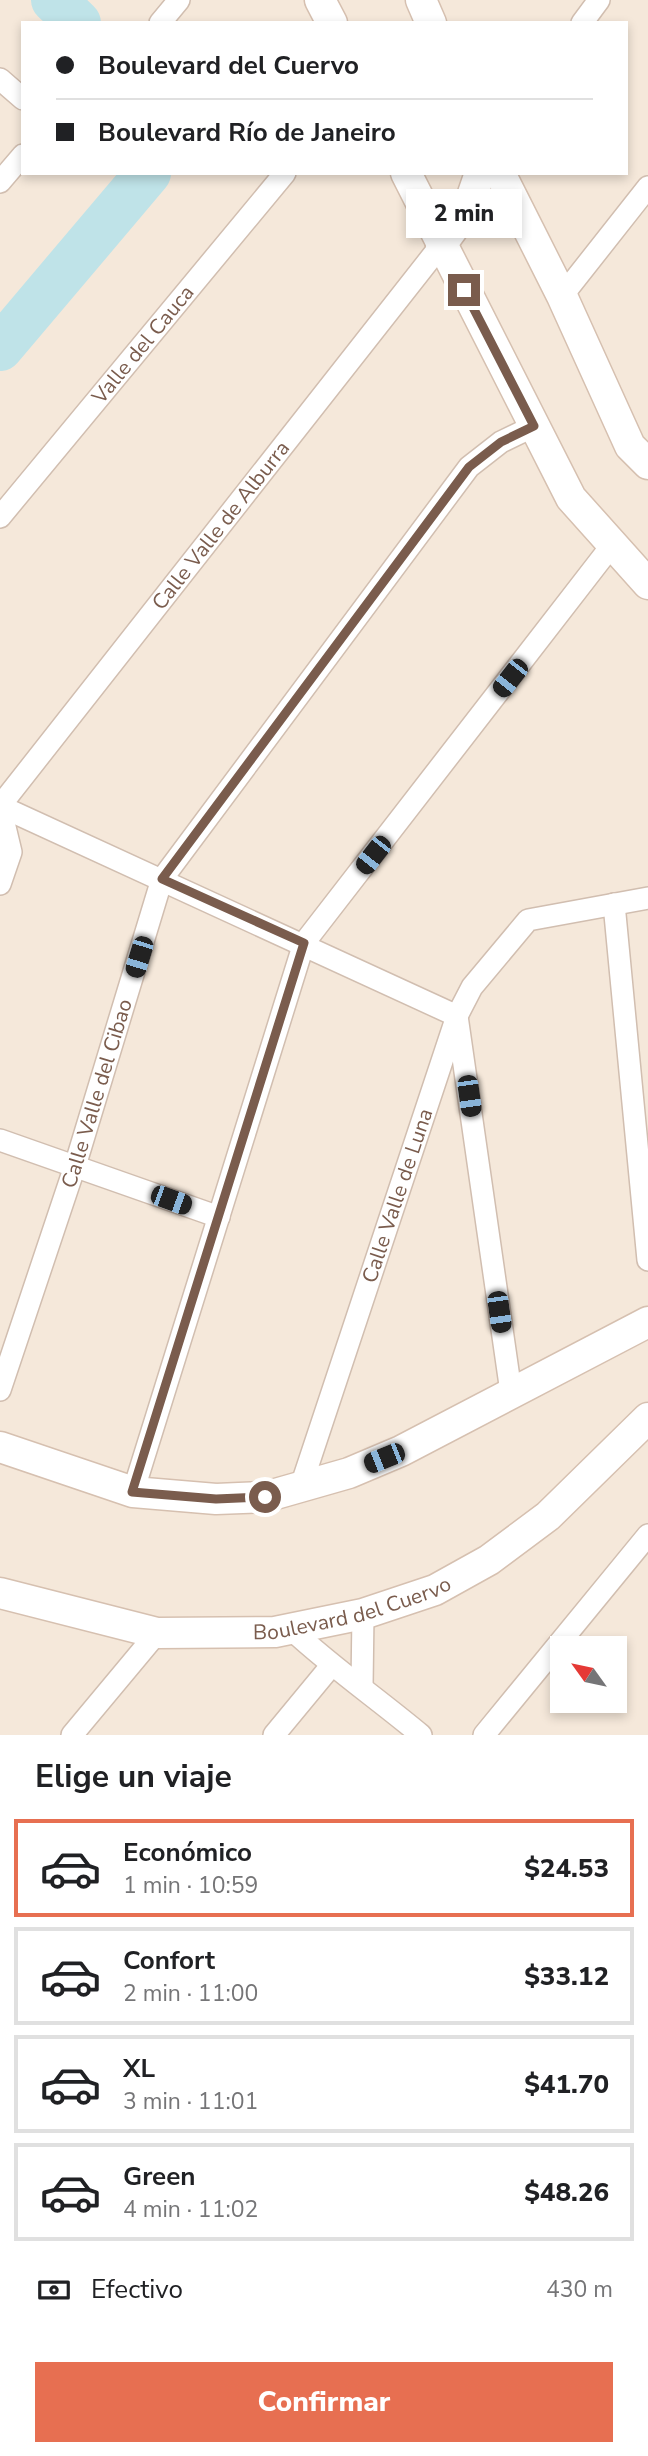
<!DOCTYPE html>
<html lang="es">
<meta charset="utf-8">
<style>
body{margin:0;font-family:"Nunito Sans",sans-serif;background:#f6f6f6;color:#202124;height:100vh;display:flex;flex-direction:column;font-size:26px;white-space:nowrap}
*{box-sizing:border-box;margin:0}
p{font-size:23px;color:#757577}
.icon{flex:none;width:38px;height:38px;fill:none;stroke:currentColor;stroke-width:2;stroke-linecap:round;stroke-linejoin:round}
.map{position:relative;height:1735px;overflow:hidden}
.side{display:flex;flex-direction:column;background:#fff;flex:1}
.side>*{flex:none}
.banner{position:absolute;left:21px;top:21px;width:607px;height:154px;border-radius:0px;box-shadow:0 4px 10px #0003;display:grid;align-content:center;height:154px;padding:0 35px;background:#fff}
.needle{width:46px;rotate:303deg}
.controls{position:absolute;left:550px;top:1636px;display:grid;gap:14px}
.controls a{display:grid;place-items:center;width:77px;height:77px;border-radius:0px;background:#fff;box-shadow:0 4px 10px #0003;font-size:35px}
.end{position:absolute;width:32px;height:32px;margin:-16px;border:9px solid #7a5c4d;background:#fff;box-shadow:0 0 0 4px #fff}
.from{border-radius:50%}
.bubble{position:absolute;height:49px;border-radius:0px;background:#fff;box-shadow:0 4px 10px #0003;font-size:23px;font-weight:800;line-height:49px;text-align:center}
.car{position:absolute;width:21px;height:42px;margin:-21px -10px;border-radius:9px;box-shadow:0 0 5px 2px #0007;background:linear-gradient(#222 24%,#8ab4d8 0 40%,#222 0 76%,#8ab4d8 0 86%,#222 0)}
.banner b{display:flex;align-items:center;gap:24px;height:66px;font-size:26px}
.banner b+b{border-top:2px solid #e0e0e0}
.banner i{width:18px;height:18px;background:#202124}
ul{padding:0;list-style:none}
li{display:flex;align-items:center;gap:21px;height:98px;margin:0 14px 10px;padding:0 21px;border:4px solid #e0e0e0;border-radius:0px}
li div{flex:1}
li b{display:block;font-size:26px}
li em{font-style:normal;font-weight:800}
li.selected{border-color:#e76f51}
li>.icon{width:63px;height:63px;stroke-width:1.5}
h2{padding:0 35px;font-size:32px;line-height:84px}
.pay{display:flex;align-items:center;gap:18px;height:77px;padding:0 35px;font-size:26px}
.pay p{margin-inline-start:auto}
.primary-button{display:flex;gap:14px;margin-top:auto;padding:14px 35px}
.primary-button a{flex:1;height:80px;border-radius:0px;background:#e76f51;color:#fff;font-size:28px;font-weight:800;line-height:80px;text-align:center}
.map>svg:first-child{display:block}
.residential{fill:#f5e8da;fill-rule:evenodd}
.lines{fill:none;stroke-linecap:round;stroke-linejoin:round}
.river{stroke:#bfe3e8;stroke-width:46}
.street-casing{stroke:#d1beb0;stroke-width:24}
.secondary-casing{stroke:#d6c0b0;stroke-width:33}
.street{stroke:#fff;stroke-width:21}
.secondary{stroke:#fff;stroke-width:30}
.route{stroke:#7a5c4d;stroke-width:9}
.labels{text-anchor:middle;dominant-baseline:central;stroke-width:5;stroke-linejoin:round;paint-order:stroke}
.street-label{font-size:21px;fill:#7a5c4d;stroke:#fffaf3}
</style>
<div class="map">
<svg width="648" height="1735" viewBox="0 0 648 1735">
<rect width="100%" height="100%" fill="#fdf6ec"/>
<path class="residential" d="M0,0H648V1735H0ZM23,23H626V173H23ZM562,1648H614V1701H562Z"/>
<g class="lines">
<path class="river" d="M54,0L78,23
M0,348L148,173"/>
<defs>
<g id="street">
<path d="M160,23L179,0"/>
<path d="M582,23L599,0"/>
<path d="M0,79L23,99"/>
<path d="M0,182L23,155"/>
<path d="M562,296L648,187"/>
<path id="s1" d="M0,517L285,173"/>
<path d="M0,806L457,1016L511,1392"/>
<path id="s2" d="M0,806L441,245"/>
<path d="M0,884L11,852L0,806"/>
<path d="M614,904L648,1260"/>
<path d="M0,1140L219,1217"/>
<path id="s3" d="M0,1390L75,1166L162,879L469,467L501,442L534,426"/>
<path id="s4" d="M301,1486L457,1016L472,987L528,920L648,898"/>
<path d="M133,1492L304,943L612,545"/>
<path d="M292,1630C333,1668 378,1699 421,1735"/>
<path d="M362,1686L363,1614"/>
<path d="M72,1735L157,1633"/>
<path d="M274,1735L331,1666"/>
<path d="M484,1735L648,1535"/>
</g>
<g id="secondary">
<path d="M320,0L332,23"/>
<path d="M421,0L431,23"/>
<path d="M406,173L571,498L648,584"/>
<path d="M500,173L562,296L630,446L648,464"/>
<path d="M441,245L468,208L480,173"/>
<path d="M0,1447L133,1492L216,1499L265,1497L349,1473L401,1451L648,1322"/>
<path id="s5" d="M0,1593L157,1633L275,1632L363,1614L435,1590L489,1560L548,1516L648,1418"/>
</g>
</defs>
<use href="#street" class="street-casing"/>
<use href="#secondary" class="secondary-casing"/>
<use href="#street" class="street"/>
<use href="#secondary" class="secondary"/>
</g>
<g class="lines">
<path class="route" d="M265,1497L216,1499L132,1492L304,943L162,879L469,467L501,442L534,426L464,290"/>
</g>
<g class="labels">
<g class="street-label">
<text stroke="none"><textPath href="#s1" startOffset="224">Valle del Cauca</textPath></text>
<text stroke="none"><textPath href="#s2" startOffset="357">Calle Valle de Alburra</textPath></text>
<text stroke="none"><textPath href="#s3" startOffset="312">Calle Valle del Cibao</textPath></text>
<text stroke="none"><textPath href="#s4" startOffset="306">Calle Valle de Luna</textPath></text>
<text stroke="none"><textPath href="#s5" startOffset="360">Boulevard del Cuervo</textPath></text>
</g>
</g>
</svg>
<div class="controls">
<a><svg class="needle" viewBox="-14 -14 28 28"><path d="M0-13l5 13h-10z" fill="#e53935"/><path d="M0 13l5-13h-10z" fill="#757577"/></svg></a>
</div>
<i class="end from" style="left:265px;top:1497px"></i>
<i class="end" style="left:464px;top:290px"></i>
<div class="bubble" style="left:406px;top:189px;width:116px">2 min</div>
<i class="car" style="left:510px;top:678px;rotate:218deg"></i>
<i class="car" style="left:373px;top:855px;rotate:218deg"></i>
<i class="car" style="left:139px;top:957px;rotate:197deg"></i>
<i class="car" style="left:469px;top:1096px;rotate:172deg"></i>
<i class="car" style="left:171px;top:1200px;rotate:110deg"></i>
<i class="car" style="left:499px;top:1312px;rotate:172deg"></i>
<i class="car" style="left:384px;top:1458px;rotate:248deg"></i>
<div class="banner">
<b><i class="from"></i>Boulevard del Cuervo</b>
<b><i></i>Boulevard Río de Janeiro</b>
</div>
</div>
<section class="side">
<h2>Elige un viaje</h2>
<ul>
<li class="selected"><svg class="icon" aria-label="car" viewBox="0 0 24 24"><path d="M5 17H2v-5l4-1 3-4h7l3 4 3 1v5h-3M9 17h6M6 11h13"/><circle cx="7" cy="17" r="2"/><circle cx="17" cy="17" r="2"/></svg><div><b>Económico</b><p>1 min · 10:59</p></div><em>$24.53</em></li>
<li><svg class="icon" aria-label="car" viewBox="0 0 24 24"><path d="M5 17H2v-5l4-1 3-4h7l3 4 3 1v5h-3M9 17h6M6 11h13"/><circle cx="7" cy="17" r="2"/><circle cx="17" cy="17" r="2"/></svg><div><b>Confort</b><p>2 min · 11:00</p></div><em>$33.12</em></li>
<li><svg class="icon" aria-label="car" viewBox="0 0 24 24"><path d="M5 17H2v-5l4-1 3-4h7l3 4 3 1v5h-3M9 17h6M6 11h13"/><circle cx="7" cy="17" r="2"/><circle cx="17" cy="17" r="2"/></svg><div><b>XL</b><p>3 min · 11:01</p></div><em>$41.70</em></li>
<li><svg class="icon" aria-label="car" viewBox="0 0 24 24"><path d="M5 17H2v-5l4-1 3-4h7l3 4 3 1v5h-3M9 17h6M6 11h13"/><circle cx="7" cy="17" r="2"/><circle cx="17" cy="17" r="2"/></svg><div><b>Green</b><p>4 min · 11:02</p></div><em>$48.26</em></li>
</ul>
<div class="pay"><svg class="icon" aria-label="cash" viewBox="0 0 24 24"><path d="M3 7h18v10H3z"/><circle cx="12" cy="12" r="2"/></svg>Efectivo<p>430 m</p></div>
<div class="primary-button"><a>Confirmar</a></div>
</section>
